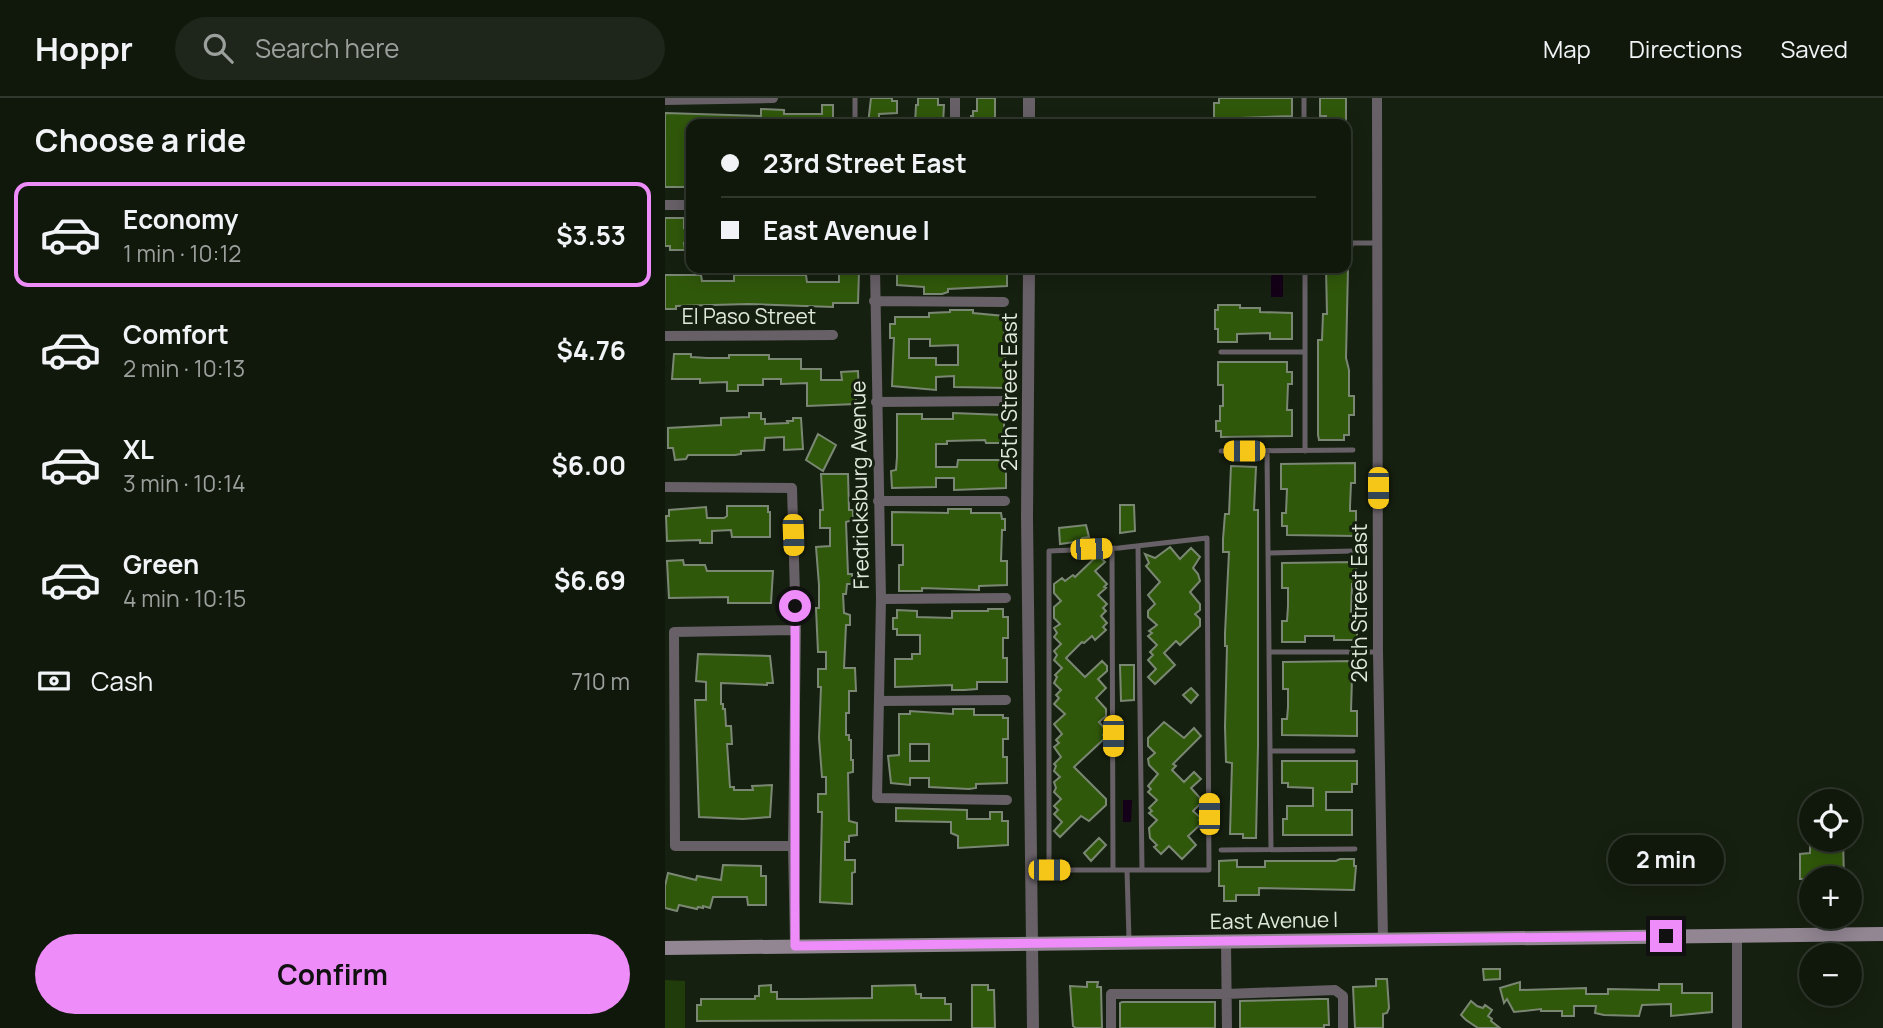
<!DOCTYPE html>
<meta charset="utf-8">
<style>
body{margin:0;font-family:Manrope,sans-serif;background:#1e251a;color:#f1f3f6;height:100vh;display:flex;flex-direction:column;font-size:26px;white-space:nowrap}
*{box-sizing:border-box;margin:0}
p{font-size:23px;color:#9ca09d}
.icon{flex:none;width:38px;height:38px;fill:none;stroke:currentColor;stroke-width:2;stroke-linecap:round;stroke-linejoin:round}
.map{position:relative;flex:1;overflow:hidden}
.sheet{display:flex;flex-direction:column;background:#10180c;width:665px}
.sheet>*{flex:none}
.guide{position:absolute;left:21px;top:21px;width:665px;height:154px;border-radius:14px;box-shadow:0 4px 18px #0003,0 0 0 2px #30372d;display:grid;align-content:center;height:154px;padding:0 35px;background:#10180c}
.fabs{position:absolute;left:1134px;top:691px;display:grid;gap:14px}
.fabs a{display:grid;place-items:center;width:63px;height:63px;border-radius:50%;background:#10180c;box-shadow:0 4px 18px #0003,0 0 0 2px #30372d;font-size:35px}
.end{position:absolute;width:32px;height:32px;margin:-16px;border:9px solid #ee8cf9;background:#111;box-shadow:0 0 0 4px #111}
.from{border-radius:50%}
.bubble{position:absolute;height:49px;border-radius:24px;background:#10180c;box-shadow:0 4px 18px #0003,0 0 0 2px #30372d;font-size:23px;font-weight:700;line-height:49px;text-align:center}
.car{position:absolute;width:21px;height:42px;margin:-21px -10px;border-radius:9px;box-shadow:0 0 5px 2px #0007;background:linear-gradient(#f5c518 24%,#345 0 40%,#f5c518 0 76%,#345 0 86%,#f5c518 0)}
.guide b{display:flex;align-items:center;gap:24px;height:66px;font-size:26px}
.guide b+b{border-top:2px solid #30372d}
.guide i{width:18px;height:18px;background:#f1f3f6}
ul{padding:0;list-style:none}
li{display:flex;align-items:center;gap:21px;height:105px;margin:0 14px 10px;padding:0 21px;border:4px solid transparent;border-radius:14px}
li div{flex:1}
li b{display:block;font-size:26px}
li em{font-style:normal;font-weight:700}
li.current{border-color:#ee8cf9}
li>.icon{width:63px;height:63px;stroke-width:1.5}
h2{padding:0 35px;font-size:32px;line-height:84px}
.pay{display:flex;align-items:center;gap:18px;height:77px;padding:0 35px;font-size:26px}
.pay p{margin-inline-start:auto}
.button{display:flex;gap:14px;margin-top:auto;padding:14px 35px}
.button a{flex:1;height:80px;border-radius:42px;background:#ee8cf9;color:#111;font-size:28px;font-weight:700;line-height:80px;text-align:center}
header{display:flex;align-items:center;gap:42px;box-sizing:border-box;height:98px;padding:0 35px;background:#10180c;border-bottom:2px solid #30372d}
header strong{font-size:33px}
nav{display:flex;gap:38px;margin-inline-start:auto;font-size:24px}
.search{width:490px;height:63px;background:#1e251a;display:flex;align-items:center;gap:18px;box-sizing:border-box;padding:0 24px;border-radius:38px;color:#9ca09d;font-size:26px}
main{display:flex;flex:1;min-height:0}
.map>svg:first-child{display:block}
.green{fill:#213c0b}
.water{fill:#140018}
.building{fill:#30580a;stroke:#7a8773;stroke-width:2;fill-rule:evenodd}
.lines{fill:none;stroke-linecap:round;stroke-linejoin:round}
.service{stroke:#676067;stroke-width:5}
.minor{stroke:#676067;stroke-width:10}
.tertiary{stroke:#676067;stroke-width:12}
.secondary{stroke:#928693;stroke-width:14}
.route{stroke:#ee8cf9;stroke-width:9}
.labels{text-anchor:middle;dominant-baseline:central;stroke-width:6;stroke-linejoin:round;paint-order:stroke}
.street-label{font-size:21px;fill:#e1e8dd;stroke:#162010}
</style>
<header>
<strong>Hoppr</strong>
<div class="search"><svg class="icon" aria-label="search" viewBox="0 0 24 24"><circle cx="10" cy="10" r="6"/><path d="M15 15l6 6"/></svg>Search here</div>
<nav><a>Map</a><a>Directions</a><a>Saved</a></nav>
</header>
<main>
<section class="sheet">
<h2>Choose a ride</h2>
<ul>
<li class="current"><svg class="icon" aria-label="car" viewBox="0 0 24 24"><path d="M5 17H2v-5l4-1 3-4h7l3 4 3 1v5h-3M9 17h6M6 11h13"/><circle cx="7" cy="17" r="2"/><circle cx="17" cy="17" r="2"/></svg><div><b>Economy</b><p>1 min · 10:12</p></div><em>$3.53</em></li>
<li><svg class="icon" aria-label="car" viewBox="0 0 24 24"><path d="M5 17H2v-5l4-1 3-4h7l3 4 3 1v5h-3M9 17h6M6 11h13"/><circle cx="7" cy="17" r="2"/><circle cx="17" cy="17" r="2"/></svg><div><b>Comfort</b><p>2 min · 10:13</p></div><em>$4.76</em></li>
<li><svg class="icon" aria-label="car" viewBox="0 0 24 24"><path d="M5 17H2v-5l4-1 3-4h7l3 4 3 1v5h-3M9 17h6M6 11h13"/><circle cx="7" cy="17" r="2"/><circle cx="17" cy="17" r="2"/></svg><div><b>XL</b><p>3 min · 10:14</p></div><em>$6.00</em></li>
<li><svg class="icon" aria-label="car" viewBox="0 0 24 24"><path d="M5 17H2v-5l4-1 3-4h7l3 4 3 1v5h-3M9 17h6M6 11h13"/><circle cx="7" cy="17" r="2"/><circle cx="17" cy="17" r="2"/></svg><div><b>Green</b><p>4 min · 10:15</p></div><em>$6.69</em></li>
</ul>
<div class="pay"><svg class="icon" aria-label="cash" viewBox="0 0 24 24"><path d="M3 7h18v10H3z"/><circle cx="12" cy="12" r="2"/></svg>Cash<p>710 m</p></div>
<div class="button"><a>Confirm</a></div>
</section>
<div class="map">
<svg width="1218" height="930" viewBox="0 0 1218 930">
<rect width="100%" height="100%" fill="#162010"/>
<path class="green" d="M0,882L20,883V930H0Z"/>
<path class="water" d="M613,173H618V199H606V178Z
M458,702H467L466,724H458Z"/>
<path class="building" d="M206,0H227V3H232V15L214,16V26H203Z
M253,0H273V7H279L278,26H250L251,7H253Z
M312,0H330V26H306V18H308V13H312Z
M554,0H627V18L549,21V5H554Z
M655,0H681V26H661V18H655Z
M157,7H168V26H26V89H0V15L96,18V11L119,12V16H157Z
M0,120H19V130L24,129V145H19L20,152H5V148H0Z
M232,170H342V188L283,191V194L277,196H259V189L232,187Z
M661,170H683L681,260L684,272V298H689V317H684V337H679V342H654L653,337V242H657L658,216H662Z
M174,173H194L193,205H168V209L84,206L11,208V211H0V177H36L37,183H69V177H141L142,184H174Z
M553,207H575V210H595V214L627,215V241H605V235L572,236V244H553V231H550V212H553Z
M285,212H308V215L339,218L341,290L289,289V278L271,279V292L227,288L229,240H225V226H230V219H264V215L285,214ZM244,241H265V248L293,247V267H271V260H244Z
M9,256H26V259L42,260H64V257H104V261H136V271H156V282H177L176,274L193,273L194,298H191V306L142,308V285L116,286V281H98V287H73V293H62V284L35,285V281H7Z
M553,264H622V274H627V286H623L622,312H627V338L556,339V333H551V323H555V308H558V287H553Z
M84,315H96V321H100V326L123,325L122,323H128V320H136L138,351L119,352V339L100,340L99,352L76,353V356L70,357H23L21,361L10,362L8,350H3V330L56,327V320L84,319Z
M288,315L339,317V345H321L320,342L282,343V346H271V369H292L293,362H341V390L289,392V380H271V389L227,390L226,373L231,372L232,359V316H257V321H288Z
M153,336L171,347L158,373L141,362Z
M690,365V385H686L685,408V413H691V438L622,437V428H617V415H621L622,391H616V366Z
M566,368L591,369L589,412H593V647L591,740H578V736H565L567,665L561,664L560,629L562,548H560V535L564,454H558V441L560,416H564Z
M156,376H183L184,412H188V422L181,424L183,476H187V486H182L181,496H178L179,515L185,517V527H181L179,570H190L191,593H184V615H181V637H184V642H186V662H188V674L183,675L184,723L192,725V737L184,738V744H180V762H190V774L187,775V806L155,804L157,714H153V696H161V679H157L154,640L156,589H153V571H161V554H153L151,510H154V487L151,449L165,448V430H155V412H158Z
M455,407H469L470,433L455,435Z
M62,408H103V414H105V439H67L66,432L47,433V445H35V442L2,443L1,418H4V412L41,409L42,420H59L62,418Z
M283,411H306V415H336L337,421H340V432H337L336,463H342V487L314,488V492L257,490V493H234V467H238V447H227V414L283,415Z
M421,427L424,439L417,440V443L395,446L394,430Z
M505,449L515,461L526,450L535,459L528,470L533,476L535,483L525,494L535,506V512L530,516L535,521V528L515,547L511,543L499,555L510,567L490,586L483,579L491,571L483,562L488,557L485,554L492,547L483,538L487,535L484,533L492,527L483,519V513L490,506L483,497L495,484L481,468L484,465L480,456L490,460Z
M433,457L440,464L430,473L442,486L439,489L441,490L433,497L442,506L438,510L441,513L436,518L442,525L438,529L441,532L430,542L427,538L419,545L417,544L401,560L420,579L437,563L442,568V573L433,581L441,590L431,600L441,611V618L434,624L442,633L438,637L440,640L409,669L441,701V707L424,723L416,718L395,739L389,733L397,724L389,716L393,712L389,708L396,701L389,694L391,690L389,684L395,679L389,673L391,668L389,666L396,659L389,649L394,645L391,642L397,636L389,626L400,616L389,606L394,600L391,597L396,592L389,585L392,579L390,577L397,570L389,562L392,557L389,553L396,546L389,539L392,535L389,530L395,526L389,520V509L396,503L389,495V486L397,480L400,483L408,477L410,479Z
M18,462L19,467H40L42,473H108L106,505H63V499L4,500L2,463Z
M691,464L692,486H687L686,517H692V542H669V538H640V544H617V523H622L623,508V490H617V465Z
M323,511H338V519H343V540H338V560H342V584H312V591L299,592H287V587L230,589V561H247V556H255V537H232V531H228V520H232V512L252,513V519L287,520V513H323Z
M33,556L105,558L108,585H102V587L56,585V606H58V611H60L61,628H66L67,646H62L65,689H69V692H88L87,688L107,687L105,719L78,721L34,719L30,602H41V584L31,583Z
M691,563V580H687L686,613H692V638L617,637V621H622L623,609V591H618V564Z
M455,567H469V602L456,603Z
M526,590L533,597L526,605L518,597Z
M288,611H309V617H338V620H343V641H338V659H342V685L311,686V690L304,691L264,689V680H245V687L226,685L223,658L234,657V616H245V613L288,616ZM245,646H264V663H245Z
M499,624L519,640L529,630L536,638L508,666L511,668L507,672L519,684L529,674L536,681L526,690L535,700V706L528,713L536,720L534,722L537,725L523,738L531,747L517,761L504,748L496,756L489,749L492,747L485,740L484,730L492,722L484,715L487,713L484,710L492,702L483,694L486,691L483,688L493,676L484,667L483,661L490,655L483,648V640Z
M617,663H692V686H687V694H661V712H687V737H618V721H622V708H648V690L623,689V685H617Z
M231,710L302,712V721H325V714H337V723H343V747L293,750V738L286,735V724L231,723Z
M434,740L441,747L426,763L419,755Z
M1145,742H1178L1179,780L1135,781V756L1145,755Z
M675,761H689V768H691L689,792L594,790V797H571V803H559V788H554V763L572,762V769H600V763H671Z
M58,767L96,768V778H101V807H83L82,799H48L45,810L38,808V810L33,809L32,811L14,807L12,813L0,810V788L3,775L31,782L32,778L56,782Z
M818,871H835V881L819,882Z
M711,881H722L724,910L722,915L718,916V930H690L688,889L711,888Z
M422,884H433L432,889H436L437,930H411L408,928L405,888L422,889Z
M855,884V892L921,890V896H943V891L994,892V886H1017V895H1047V914L1006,918V906L977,907L974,918L939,917L930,915L931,908H909V918H897V913H876V911L849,914L842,901L839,905L835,890Z
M106,887V894H112V901H136L207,900V888L250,887L251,896H256V900H280V906H286V922L32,923V907H36V901H90V898H94V888Z
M307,887H323V892H329L330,930H307Z
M653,901H663L664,927H659V930H575V903Z
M806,903L812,908L818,910L820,907L827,912L823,918L827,921L826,923L835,930H813L801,922L796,917Z
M457,904H550V930H455V905Z"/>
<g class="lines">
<path class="service" d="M639,0V26
M190,26V0
M681,136L687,145L685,151L681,154
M687,145H712
M640,170V353
M556,254H640
M556,353L688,352
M602,353L606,752
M542,440L544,772H384V453L454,450Z
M473,448L477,772
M447,450L448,772
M603,455L688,453
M604,554H713
M605,653H688
M556,752L690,751
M462,772L464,842"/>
<path class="minor" d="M712,0L713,554L718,842
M0,2L108,0
M290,26V0
M0,107H26
M210,170L216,501L212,700L342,702
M209,203L339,204
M0,238L168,237
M211,304L339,303
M0,389L127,390L131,532L128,748L130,848
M213,403H340
M216,501L341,500
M214,603L341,602
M128,748H10L9,534L131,532
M1072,837V930
M561,844L562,930
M446,930V896H561L670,892L678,898V930"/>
<path class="tertiary" d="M364,0V26
M364,170L362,419L368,930"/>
<path class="secondary" d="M0,850L1218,836"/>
</g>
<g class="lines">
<path class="route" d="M130,508V848L1001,838"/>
</g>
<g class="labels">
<g class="street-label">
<text x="84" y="218">El Paso Street</text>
<text transform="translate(344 294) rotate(-90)">25th Street East</text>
<text transform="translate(194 387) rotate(-91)">Fredricksburg Avenue</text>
<text transform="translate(694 505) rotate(-90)">26th Street East</text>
<text transform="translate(609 822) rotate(-1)">East Avenue I</text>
</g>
</g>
</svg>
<div class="fabs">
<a><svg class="icon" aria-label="locate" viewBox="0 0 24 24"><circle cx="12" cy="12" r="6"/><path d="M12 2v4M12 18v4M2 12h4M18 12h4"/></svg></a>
<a>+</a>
<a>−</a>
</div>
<i class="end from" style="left:130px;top:508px"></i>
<i class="end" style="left:1001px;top:838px"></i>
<div class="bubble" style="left:943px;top:737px;width:116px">2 min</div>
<i class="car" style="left:579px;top:353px;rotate:270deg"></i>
<i class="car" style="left:713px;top:390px;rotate:180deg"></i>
<i class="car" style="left:128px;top:437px;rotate:178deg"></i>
<i class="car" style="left:426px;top:451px;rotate:88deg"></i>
<i class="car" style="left:448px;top:638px;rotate:180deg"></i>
<i class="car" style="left:544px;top:716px;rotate:0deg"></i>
<i class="car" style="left:384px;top:772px;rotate:90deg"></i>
<div class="guide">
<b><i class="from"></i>23rd Street East</b>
<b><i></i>East Avenue I</b>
</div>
</div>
</main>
